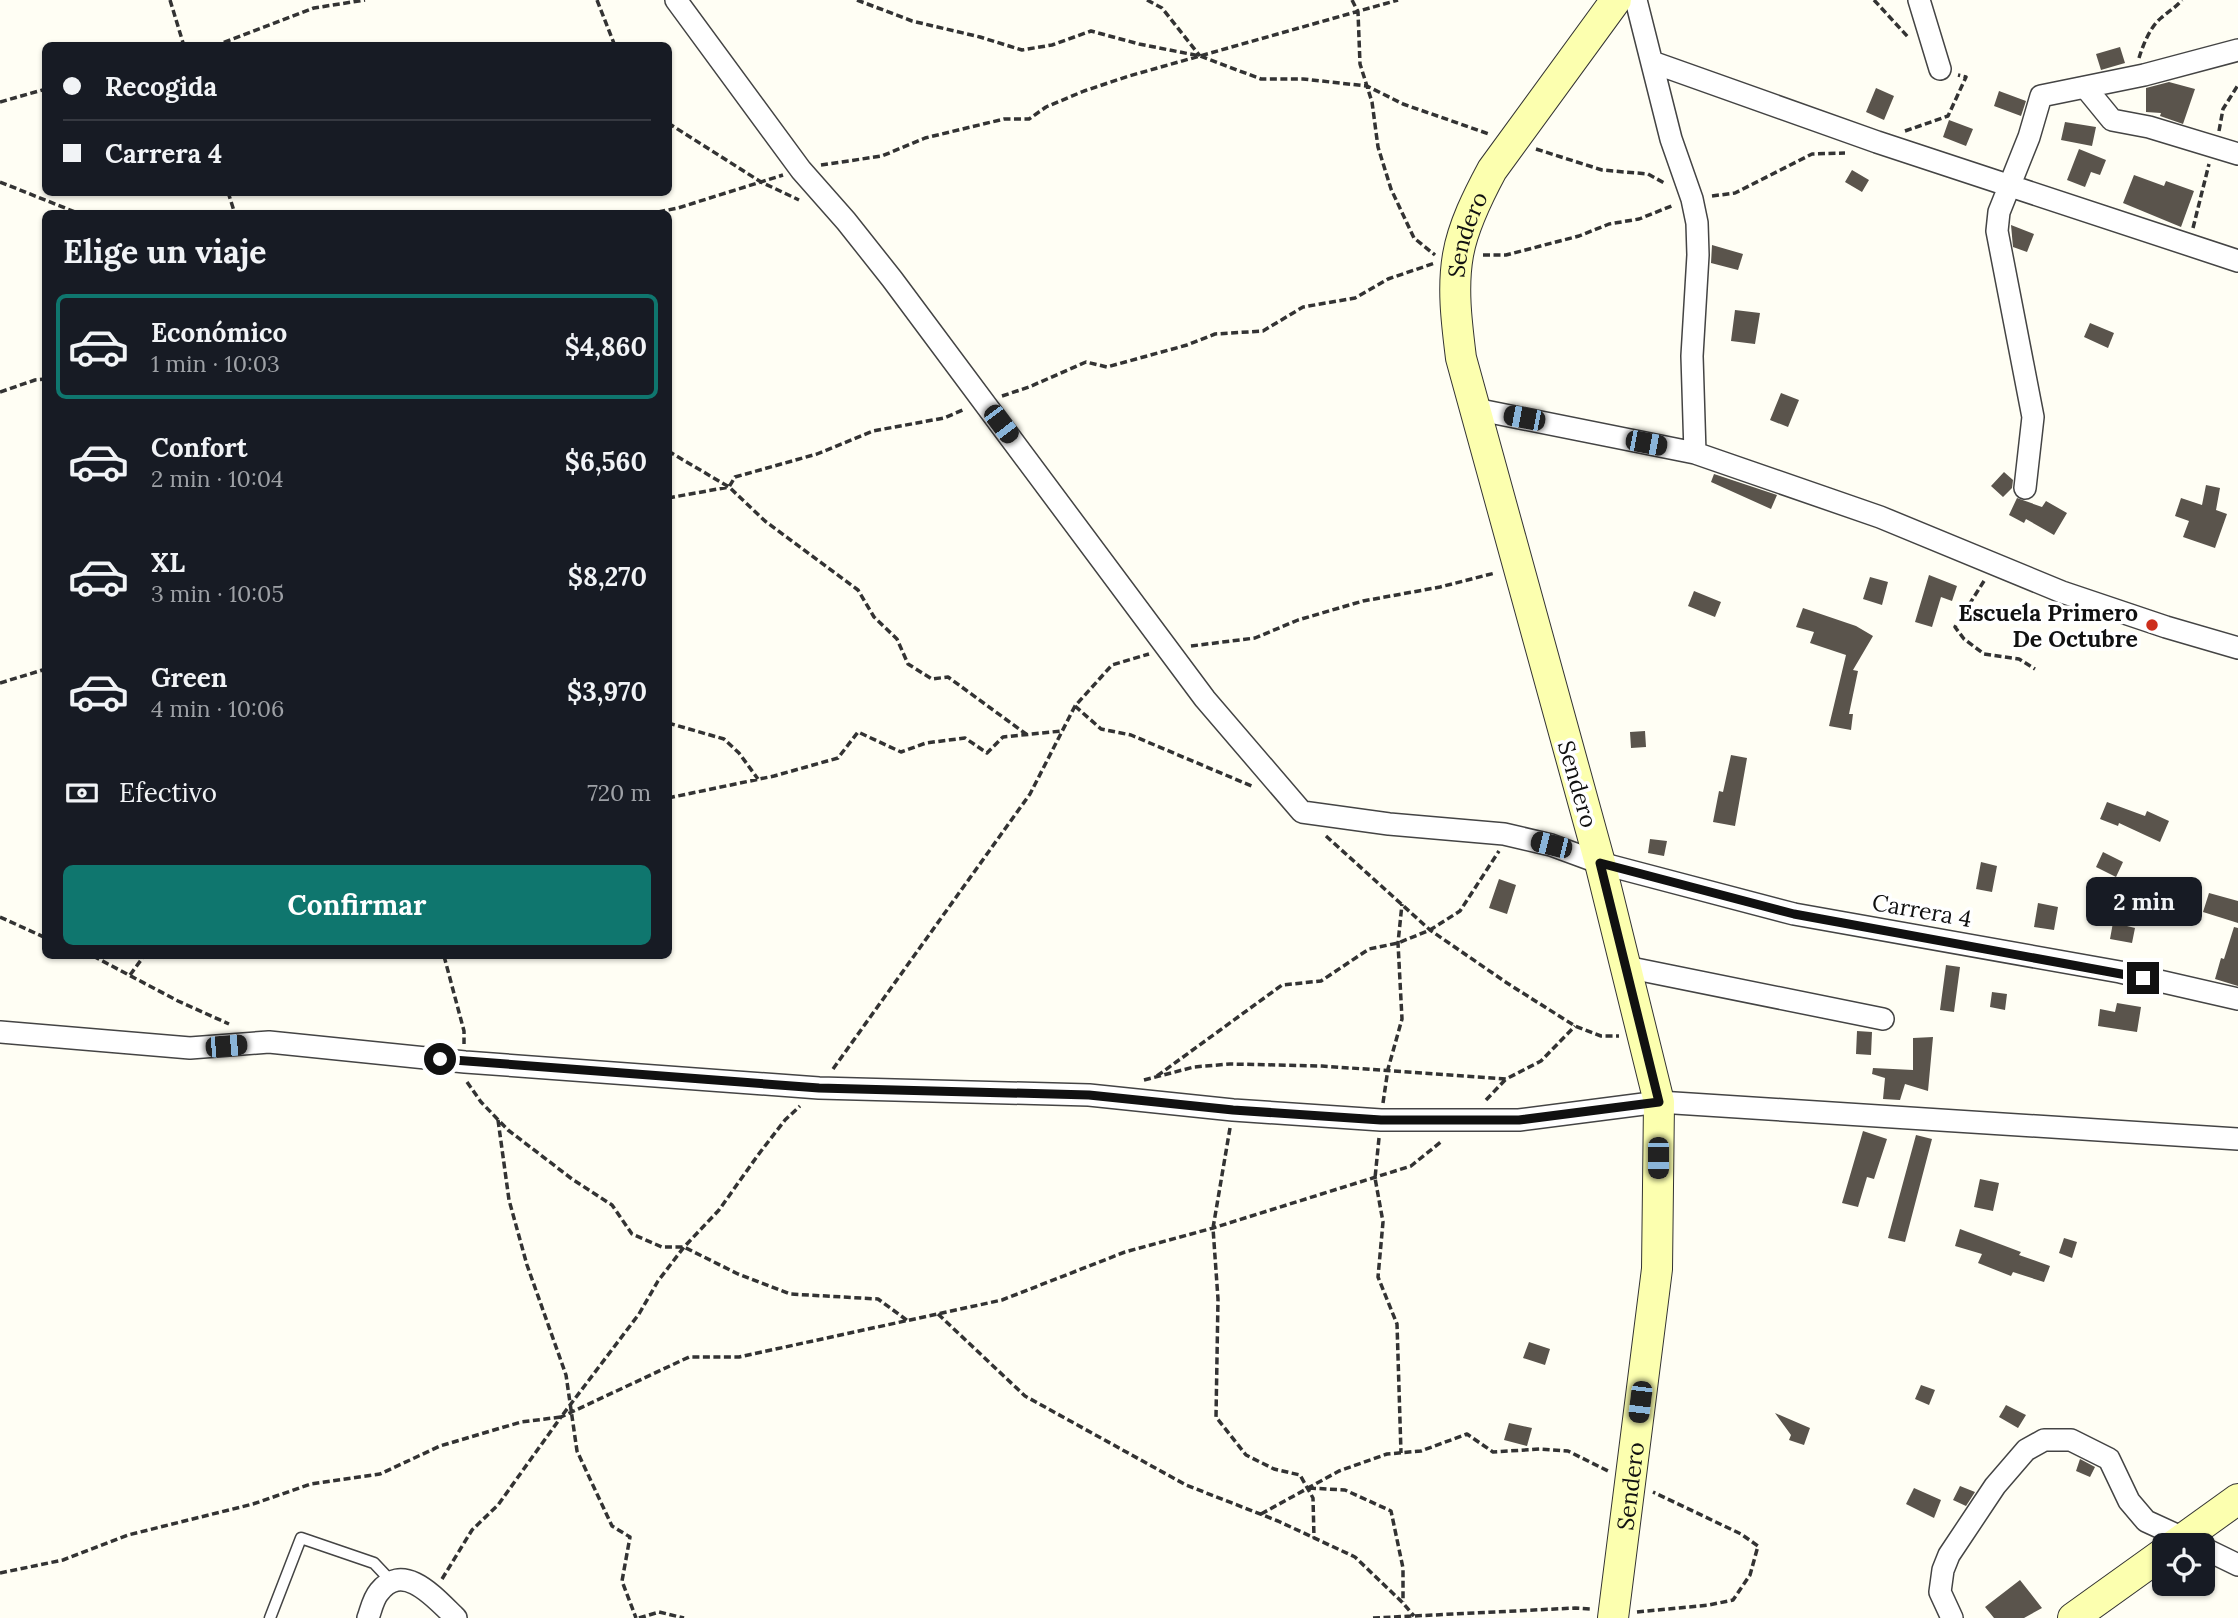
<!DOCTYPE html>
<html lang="es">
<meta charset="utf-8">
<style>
body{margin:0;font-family:Lora,serif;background:#242831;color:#f1f3f6;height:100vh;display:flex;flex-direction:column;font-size:26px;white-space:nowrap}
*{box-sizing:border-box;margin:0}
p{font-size:23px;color:#9ea1a6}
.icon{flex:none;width:38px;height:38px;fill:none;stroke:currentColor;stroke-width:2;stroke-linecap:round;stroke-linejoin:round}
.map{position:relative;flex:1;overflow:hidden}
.details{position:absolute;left:42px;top:210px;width:630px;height:749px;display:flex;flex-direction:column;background:#171b24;border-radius:10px;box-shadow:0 2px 5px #0004}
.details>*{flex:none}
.hud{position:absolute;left:42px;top:42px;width:630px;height:154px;border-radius:10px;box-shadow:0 2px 5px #0004;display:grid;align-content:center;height:154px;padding:0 21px;background:#171b24}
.tools{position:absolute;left:2152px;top:1533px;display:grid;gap:14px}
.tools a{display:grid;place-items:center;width:63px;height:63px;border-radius:10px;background:#171b24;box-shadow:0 2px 5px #0004;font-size:35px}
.end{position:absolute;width:32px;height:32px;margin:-16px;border:9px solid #111;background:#fff;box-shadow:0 0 0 4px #fff}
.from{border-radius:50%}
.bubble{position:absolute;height:49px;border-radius:10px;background:#171b24;box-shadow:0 2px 5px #0004;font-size:23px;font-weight:700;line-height:49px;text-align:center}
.car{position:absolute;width:21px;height:42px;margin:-21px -10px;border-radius:9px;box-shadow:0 0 5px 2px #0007;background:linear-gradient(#222 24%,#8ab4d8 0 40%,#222 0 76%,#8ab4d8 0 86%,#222 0)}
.hud b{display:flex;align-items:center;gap:24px;height:66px;font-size:26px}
.hud b+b{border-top:2px solid #363941}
.hud i{width:18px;height:18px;background:#f1f3f6}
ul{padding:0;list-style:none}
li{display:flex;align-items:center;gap:21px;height:105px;margin:0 14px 10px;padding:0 7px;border:4px solid transparent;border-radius:10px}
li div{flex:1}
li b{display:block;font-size:26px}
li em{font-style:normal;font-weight:700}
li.current{border-color:#0f766e}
li>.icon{width:63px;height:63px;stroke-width:1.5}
h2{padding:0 21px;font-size:32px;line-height:84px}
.pay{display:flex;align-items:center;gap:18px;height:77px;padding:0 21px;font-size:26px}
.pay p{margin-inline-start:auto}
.cta{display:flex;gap:14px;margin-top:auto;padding:14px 21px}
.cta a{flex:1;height:80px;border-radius:10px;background:#0f766e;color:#fff;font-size:28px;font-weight:700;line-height:80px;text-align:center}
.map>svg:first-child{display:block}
.building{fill:#5a544c}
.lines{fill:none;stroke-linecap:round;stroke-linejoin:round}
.lane-casing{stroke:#444;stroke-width:13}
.street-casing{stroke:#444;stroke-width:24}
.secondary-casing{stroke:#333;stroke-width:32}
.path{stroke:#333;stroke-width:3.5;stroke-dasharray:7 3.5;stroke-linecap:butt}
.lane{stroke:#fff;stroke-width:10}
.street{stroke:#fff;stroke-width:21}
.secondary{stroke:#fcffaf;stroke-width:30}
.route{stroke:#111;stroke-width:9}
.poi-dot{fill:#cd2e1c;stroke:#fff;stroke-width:2.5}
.labels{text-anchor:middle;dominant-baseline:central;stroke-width:7;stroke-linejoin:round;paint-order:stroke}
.street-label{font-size:23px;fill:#111;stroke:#fff}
.poi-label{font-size:23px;font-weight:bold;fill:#111;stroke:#fff;text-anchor:end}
</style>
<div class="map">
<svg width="2238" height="1618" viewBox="0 0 2238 1618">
<rect width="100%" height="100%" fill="#fffef4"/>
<path class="building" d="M2120,47L2125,63L2101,70L2096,54Z
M2169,82L2195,89L2183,124L2160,116L2161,113L2146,112V88Z
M1876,88L1894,96L1884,120L1866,112Z
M1999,91L2026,101L2021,116L1994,106Z
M1949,120L1973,129L1966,146L1943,137Z
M2065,122L2096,127L2092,146L2061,140Z
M2079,149L2106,160L2100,175L2091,172L2085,187L2067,180Z
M1852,170L1869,180L1862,192L1845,182Z
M2134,175L2164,186L2166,181L2194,191L2181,227L2123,203Z
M2011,225L2034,234L2027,252L2013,247Z
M1712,245L1743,254L1738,270L1711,263Z
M1735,310L1760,313L1755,344L1731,341Z
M2090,323L2114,333L2108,348L2084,337Z
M1781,393L1799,400L1788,427L1770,420Z
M2004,472L2013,480L2012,488L2003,497L1991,486Z
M1714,474L1777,495L1771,509L1711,482Z
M2206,485L2220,488L2216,510L2227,514L2215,548L2183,537L2189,521L2175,516L2181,498L2202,505Z
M2017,498L2042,507L2046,501L2067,513L2054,535L2026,519L2024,523L2009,515Z
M1929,575L1957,586L1952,601L1941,597L1932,627L1915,622Z
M1870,577L1888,582L1882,605L1863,599Z
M1694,591L1721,602L1715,617L1688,606Z
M1803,608L1856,626L1873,636L1853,670L1858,671L1849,714H1853L1851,730L1829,726L1846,655L1810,643L1814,632L1796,627Z
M1645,731L1646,747L1631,748L1630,732Z
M1731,755L1747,758L1735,826L1713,822L1719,791L1723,792Z
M2107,802L2145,816L2147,811L2169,821L2160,842L2119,823L2118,826L2100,819Z
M1650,839L1667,841L1664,856L1648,853Z
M2103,852L2123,862L2116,877L2096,867Z
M1981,862L1997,866L1992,892L1976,889Z
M1499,879L1516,885L1507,914L1489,908Z
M2209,893L2238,901V923L2203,912Z
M2118,895L2131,897L2127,926L2135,928L2132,943L2110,939Z
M2038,903L2058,907L2054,930L2034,927Z
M2234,927L2238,928V986L2215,979L2221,958L2224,959Z
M1946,965L1960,967L1954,1012L1940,1010Z
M1992,992L2007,994L2005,1010L1990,1007Z
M2117,1003L2141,1007L2137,1032L2098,1026L2100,1009L2115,1012Z
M1857,1031L1872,1032L1871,1055L1856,1054Z
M1933,1037L1928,1091L1905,1084L1900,1100L1883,1099L1885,1078L1872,1074L1873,1068L1913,1070V1038Z
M1863,1131L1887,1139L1874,1179L1867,1177L1858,1207L1842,1203Z
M1916,1135L1932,1139L1905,1242L1888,1238Z
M1980,1179L1999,1183L1993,1211L1974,1207Z
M1960,1229L2021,1252L2019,1255L2050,1266L2044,1282L2013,1272L2011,1276L1978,1263L1982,1254L1955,1246Z
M2064,1238L2077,1242L2072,1258L2059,1253Z
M1529,1342L1550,1349L1545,1365L1523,1358Z
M1921,1385L1935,1390L1929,1405L1915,1399Z
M2006,1405L2026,1415L2018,1428L1999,1417Z
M1775,1413L1810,1428L1804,1445L1789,1440L1791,1435Z
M1509,1423L1532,1428L1527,1446L1504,1440Z
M2080,1459L2095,1467L2090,1477L2076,1471Z
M1960,1486L1975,1492L1966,1506L1953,1500Z
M1914,1488L1941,1500L1934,1518L1906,1504Z
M2020,1580L2042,1608L2024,1618H1994L1985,1607Z"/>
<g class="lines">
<defs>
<path id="lane" d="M270,1618L301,1538L374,1563L391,1581"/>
<path id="street" d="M676,0L801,170L846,221L892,279L1205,699L1302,812L1389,824L1504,834L1551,845L1600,863L1794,914L2120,972L2238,999
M1636,0L1671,139L1692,199L1697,223L1698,255L1692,356L1695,453
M1919,0L1940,69
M1652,62L1877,142L2238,261
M2085,87L2112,120L2149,127L2238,154
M1475,409L1695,453L1880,517L2062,592L2166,627L2238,648
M2025,488L2033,417L1997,231L1999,212L2029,137L2041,96L2144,75L2238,50
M1626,967L1883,1019
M0,1032L190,1048L269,1042L465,1062L819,1088L1089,1095L1233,1110L1381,1120H1519L1659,1102L2238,1139
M2203,1548L2238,1565
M368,1618C371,1610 373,1599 379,1592C404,1560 436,1599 456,1618
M1952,1618L1940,1592L1943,1570L1949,1555L1995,1486L2026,1450L2044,1440H2071L2109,1459L2129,1501L2146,1521L2194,1543"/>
<g id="secondary">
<path d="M2174,1545L2238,1499"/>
<path id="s1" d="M1613,1618L1657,1269L1659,1102L1600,863L1461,358C1457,325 1452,289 1458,255C1463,226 1478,196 1492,170L1616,0"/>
<path d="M2073,1618L2165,1552"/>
</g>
</defs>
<use href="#lane" class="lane-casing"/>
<use href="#street" class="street-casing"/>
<use href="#secondary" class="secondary-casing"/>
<path class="path" d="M170,0L184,46
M597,0L615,46
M857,0L912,21L980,37L1022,50L1052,45L1091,31L1139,44L1200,56L1261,79H1303L1367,86L1403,104L1489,134
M1147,0L1162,8L1200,56
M1352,0L1358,12L1360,64L1372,102L1378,147L1391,189L1414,238L1435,255
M1874,0L1908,37
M214,46L314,8L365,0
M2139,58C2143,45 2150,27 2161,18C2169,11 2175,8 2182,0
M0,102L46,89
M668,123L761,182L799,200
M1905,131L1948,116L1966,77L1958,75
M2219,131L2223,109L2238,85
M1536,149L1602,170L1648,174L1666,184
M821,165L882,156L925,138L1004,119H1029L1046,107L1084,91L1129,76L1398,0
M0,182L80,214
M228,192L235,214
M1712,196L1735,193L1812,154L1845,153
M648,214L678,208L783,175
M2193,228L2209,164
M1483,255H1506L1579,236L1609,224L1639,219L1674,205
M0,392L35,380L46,379
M1002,396L1029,387L1086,362L1107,367L1187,345L1215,334L1263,331L1303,307L1355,298L1388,279L1435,263
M668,451L729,487L765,521L858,590L874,617L897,639L908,664L932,679L948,677L1026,734
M668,498L729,487L735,477L817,454L873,431L944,418L965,409
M1984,581L1955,627L1964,639L1984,654L2019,659L2035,669
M1191,646L1255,638L1298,620L1363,601L1440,587L1495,573
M0,683L46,669
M1075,706L1101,729L1131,735L1254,787
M668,723L724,739L739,753L758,779
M668,798L774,776L838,758L858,732L901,752L926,743L965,738L987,753L1003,737L1061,731
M1326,836L1430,930L1507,983L1575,1026L1601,1036H1619
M0,917L46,938
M93,956L178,1001L229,1024
M444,956L464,1031V1044
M130,975L144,956
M833,1069L1030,794L1075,706L1112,665L1149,654
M1157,1076L1282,985L1321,981L1369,949L1398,943L1430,930L1460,911L1499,851
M1144,1080L1194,1067L1230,1064L1322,1066L1506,1079L1541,1061L1575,1026
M467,1082L481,1102L508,1130L572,1179L612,1205L632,1234L662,1247H684L738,1274L790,1294L878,1299L908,1321
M1486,1100L1506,1079
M1383,1103L1388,1069L1402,1019L1398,943L1402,904
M498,1120L509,1200L527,1265L566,1375L577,1451L612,1526L630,1537L622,1581L636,1618
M1230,1128L1213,1228L1218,1299L1216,1417L1246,1455L1274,1469L1300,1475L1313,1498L1314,1538
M1379,1138L1375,1178L1383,1222L1378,1277L1397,1324L1401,1453
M938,1314L1025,1396L1186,1485L1278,1521L1355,1557L1403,1603L1414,1616
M1309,1488L1345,1490L1391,1511L1403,1568V1602
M1261,1514L1339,1471L1387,1454L1421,1451L1467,1434L1493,1452L1540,1449L1568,1451L1608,1471
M0,1573L63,1560L128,1535L253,1504L311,1484L380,1474L440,1446L521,1422L561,1417L639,1314L658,1281L684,1247L719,1210L758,1155L785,1120L800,1106
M442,1579L472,1530L498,1505L561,1417L689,1357H739L1002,1300L1125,1252L1213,1228L1411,1166L1442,1141
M1637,1612L1709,1605L1733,1600L1750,1575L1758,1546L1741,1534L1653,1492
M639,1618L659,1612L684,1618
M1373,1618L1575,1608L1591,1609"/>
<use href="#lane" class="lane"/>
<use href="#street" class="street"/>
<use href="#secondary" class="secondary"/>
</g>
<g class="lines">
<path class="route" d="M440,1059L819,1088L1089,1095L1233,1110L1381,1120H1519L1659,1102L1600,863L1794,914L2143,978"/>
</g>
<circle class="poi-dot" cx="2152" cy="625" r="7"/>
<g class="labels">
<g class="street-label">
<text stroke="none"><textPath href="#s1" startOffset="1414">Sendero</textPath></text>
<text transform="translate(1578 784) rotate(74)">Sendero</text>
<text transform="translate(1922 910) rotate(10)">Carrera 4</text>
<text stroke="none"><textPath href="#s1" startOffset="133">Sendero</textPath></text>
</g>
<g class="poi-label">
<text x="2138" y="612">Escuela Primero<tspan x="2138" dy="26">De Octubre</tspan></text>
</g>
</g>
</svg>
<div class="tools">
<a><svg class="icon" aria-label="locate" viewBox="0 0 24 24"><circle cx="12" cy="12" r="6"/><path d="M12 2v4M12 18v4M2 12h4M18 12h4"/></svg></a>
</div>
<i class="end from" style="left:440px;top:1059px"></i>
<i class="end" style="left:2143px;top:978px"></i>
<div class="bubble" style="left:2086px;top:877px;width:116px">2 min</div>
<i class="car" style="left:1524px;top:418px;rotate:281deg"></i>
<i class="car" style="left:1001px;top:424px;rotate:143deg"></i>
<i class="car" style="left:1646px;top:443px;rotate:101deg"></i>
<i class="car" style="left:1551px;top:845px;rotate:284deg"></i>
<i class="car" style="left:226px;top:1046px;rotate:85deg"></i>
<i class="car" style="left:1658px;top:1158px;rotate:180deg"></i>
<i class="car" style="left:1640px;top:1402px;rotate:187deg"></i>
<div class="hud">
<b><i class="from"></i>Recogida</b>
<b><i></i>Carrera 4</b>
</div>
<section class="details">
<h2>Elige un viaje</h2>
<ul>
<li class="current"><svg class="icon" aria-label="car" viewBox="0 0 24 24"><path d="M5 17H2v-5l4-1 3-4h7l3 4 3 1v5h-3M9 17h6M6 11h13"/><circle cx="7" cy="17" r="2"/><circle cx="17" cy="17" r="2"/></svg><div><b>Económico</b><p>1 min · 10:03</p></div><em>$4,860</em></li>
<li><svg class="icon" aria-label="car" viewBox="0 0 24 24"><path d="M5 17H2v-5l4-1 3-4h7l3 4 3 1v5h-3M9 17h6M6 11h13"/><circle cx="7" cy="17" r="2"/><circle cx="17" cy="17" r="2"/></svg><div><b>Confort</b><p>2 min · 10:04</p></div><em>$6,560</em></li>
<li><svg class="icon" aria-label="car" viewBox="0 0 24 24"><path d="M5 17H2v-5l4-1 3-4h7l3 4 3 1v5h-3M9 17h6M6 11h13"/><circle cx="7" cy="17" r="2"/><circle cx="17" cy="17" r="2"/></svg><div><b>XL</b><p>3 min · 10:05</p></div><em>$8,270</em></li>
<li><svg class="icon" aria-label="car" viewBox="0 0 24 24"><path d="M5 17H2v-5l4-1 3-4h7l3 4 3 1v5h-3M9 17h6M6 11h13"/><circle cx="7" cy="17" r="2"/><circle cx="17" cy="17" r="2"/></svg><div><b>Green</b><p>4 min · 10:06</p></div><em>$3,970</em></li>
</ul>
<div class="pay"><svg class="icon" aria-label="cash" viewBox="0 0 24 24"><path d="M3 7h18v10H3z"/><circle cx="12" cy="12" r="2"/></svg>Efectivo<p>720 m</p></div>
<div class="cta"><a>Confirmar</a></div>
</section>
</div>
